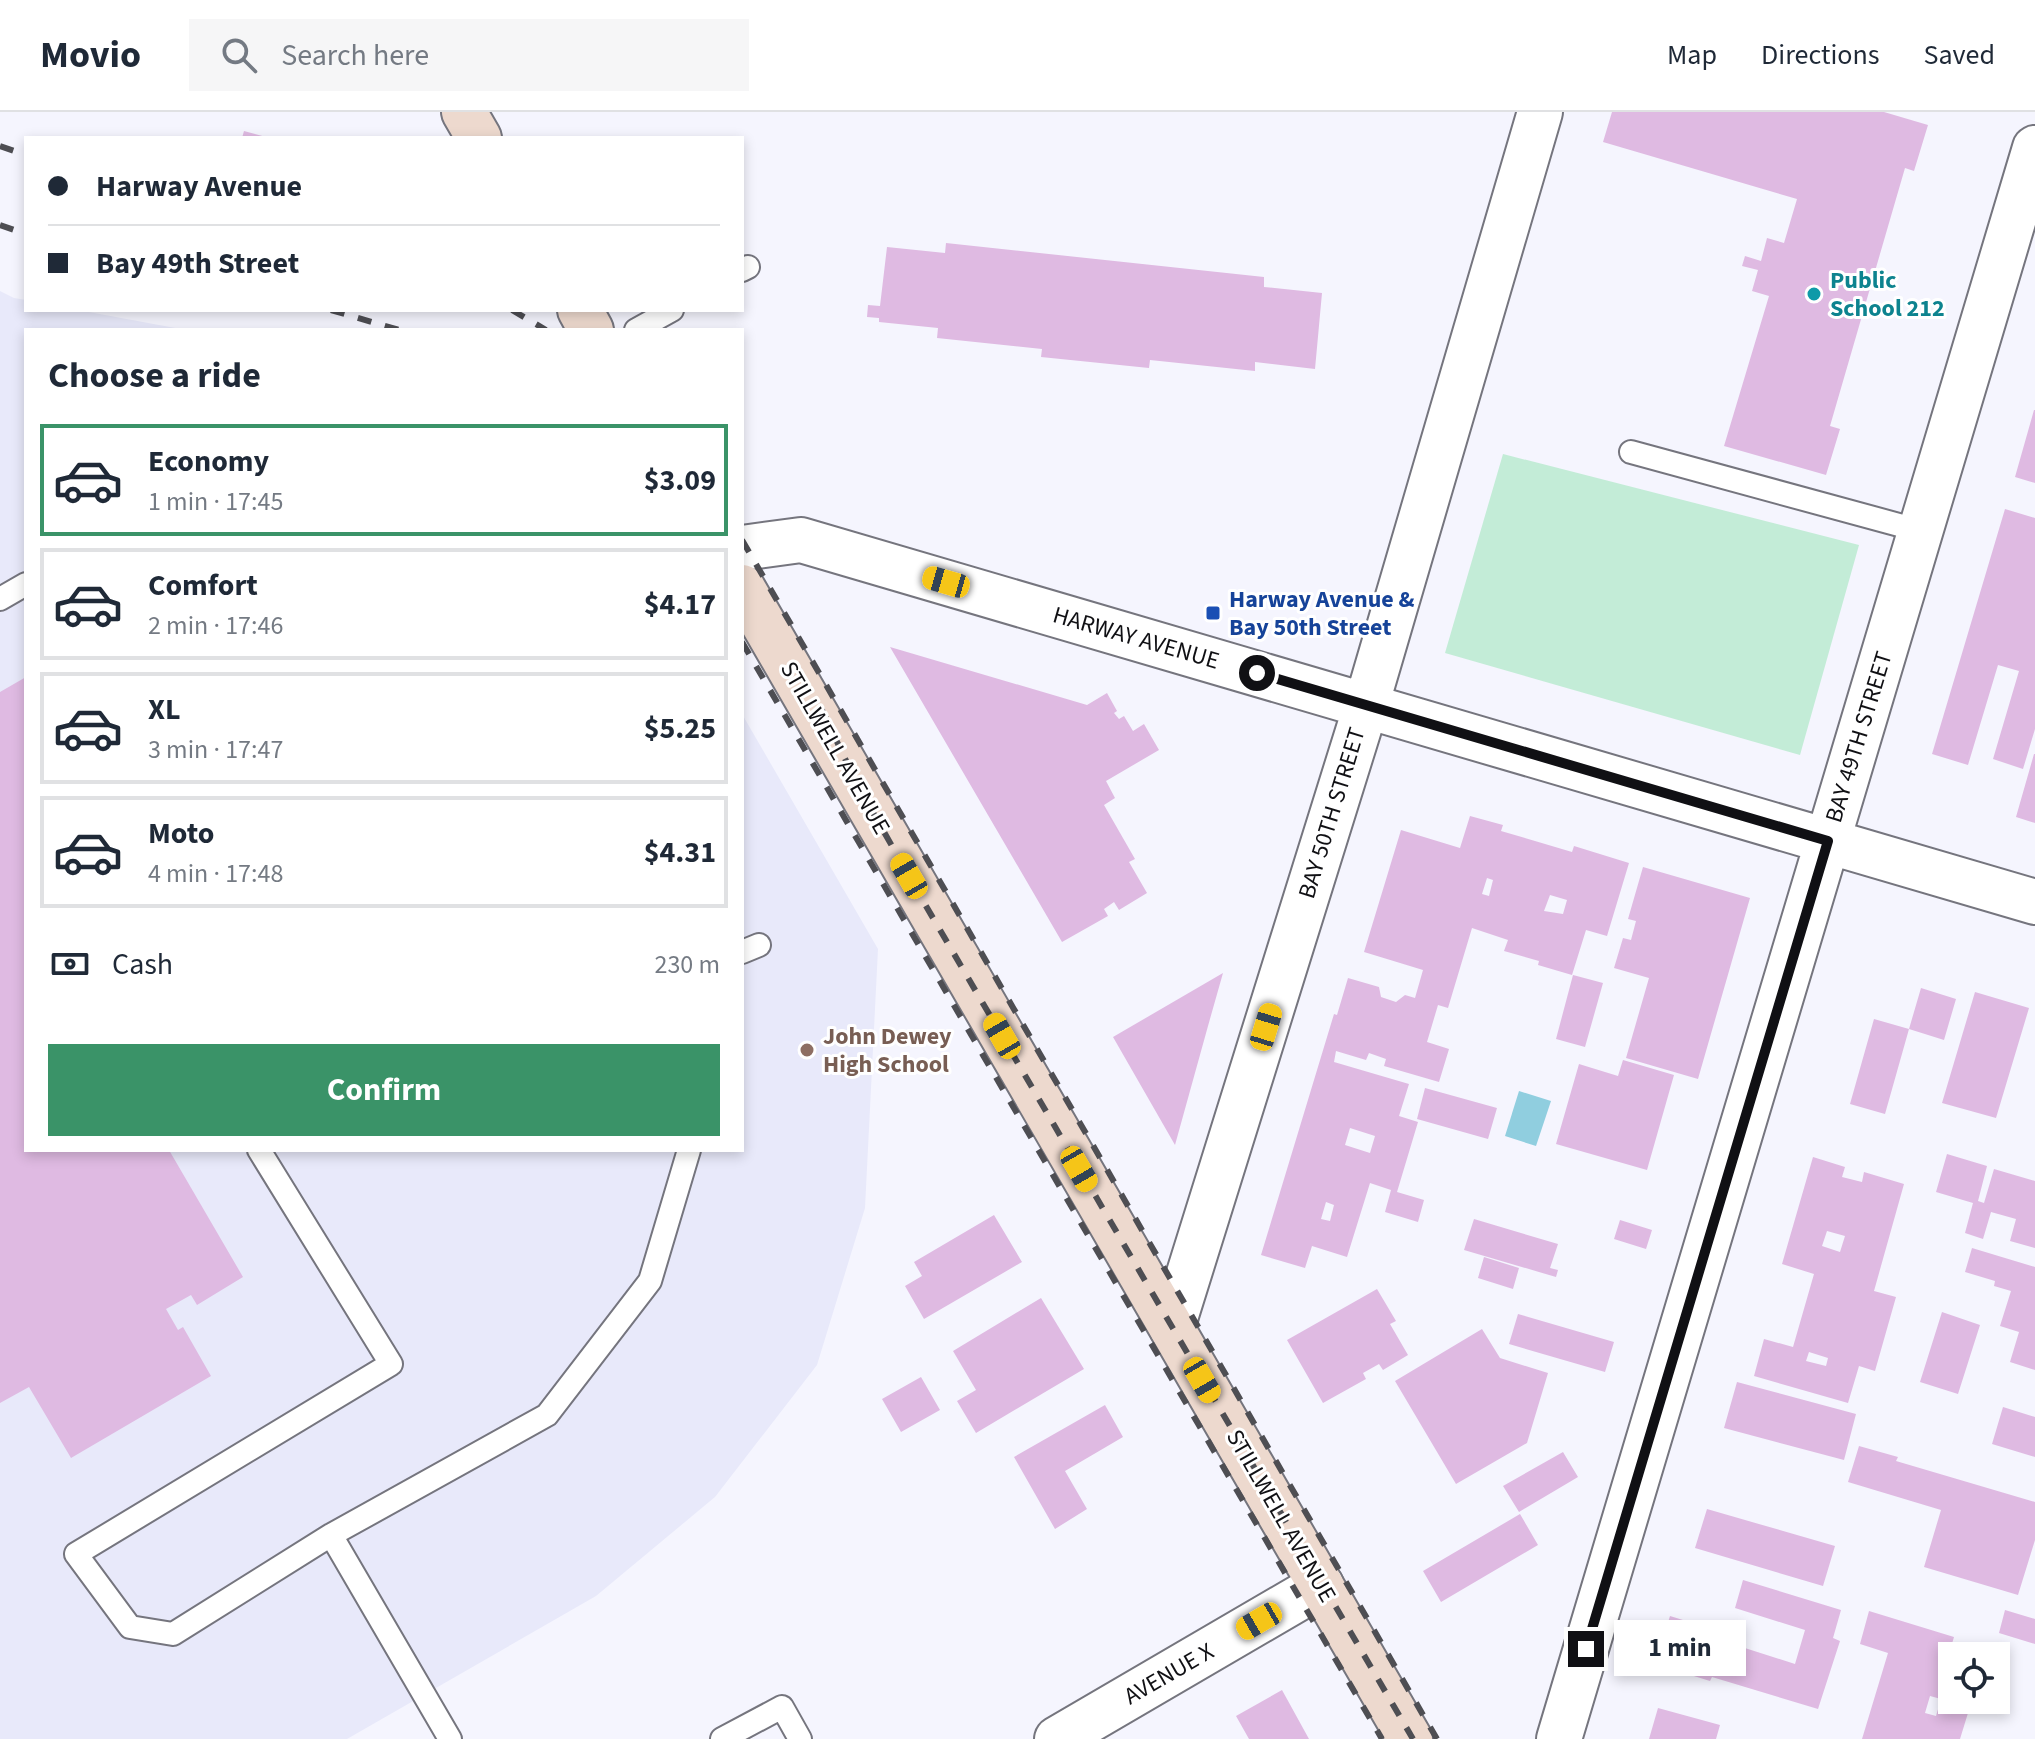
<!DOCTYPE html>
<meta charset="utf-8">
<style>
body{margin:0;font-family:"Source Sans 3",sans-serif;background:#f6f6f7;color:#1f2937;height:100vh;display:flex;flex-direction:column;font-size:30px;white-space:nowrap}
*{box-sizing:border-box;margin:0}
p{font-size:26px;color:#747a83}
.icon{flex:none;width:44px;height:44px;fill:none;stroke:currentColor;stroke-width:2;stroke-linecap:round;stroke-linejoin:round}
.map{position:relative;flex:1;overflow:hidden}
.sheet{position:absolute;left:24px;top:216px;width:720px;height:824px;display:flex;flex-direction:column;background:#fff;border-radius:0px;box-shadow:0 4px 12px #0003}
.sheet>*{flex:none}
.banner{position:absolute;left:24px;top:24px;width:720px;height:176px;border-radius:0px;box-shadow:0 4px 12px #0003;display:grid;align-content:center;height:176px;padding:0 24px;background:#fff}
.buttons{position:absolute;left:1938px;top:1530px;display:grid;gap:16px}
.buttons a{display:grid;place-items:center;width:72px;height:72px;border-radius:0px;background:#fff;box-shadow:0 4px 12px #0003;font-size:40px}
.end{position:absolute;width:36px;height:36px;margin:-18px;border:10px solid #101014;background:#fff;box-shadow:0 0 0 4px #fff}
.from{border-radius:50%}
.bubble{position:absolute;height:56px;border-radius:0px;background:#fff;box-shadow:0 4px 12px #0003;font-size:26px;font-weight:700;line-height:56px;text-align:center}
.car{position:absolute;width:24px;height:48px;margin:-24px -12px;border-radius:10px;box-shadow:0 0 6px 2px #0007;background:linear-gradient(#f5c518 24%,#345 0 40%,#f5c518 0 76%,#345 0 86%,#f5c518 0)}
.banner b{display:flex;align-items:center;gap:28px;height:76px;font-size:30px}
.banner b+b{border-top:2px solid #e0e1e3}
.banner i{width:20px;height:20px;background:#1f2937}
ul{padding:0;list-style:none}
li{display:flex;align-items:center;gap:24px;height:112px;margin:0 16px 12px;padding:0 8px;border:4px solid #e0e1e3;border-radius:0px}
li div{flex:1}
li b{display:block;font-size:30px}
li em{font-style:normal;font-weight:700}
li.current{border-color:#3a9368}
li>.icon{width:72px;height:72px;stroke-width:1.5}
h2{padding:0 24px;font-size:36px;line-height:96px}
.pay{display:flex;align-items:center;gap:20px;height:88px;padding:0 24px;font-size:30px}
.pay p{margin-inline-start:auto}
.button{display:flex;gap:16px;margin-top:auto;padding:16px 24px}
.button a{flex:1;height:92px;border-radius:0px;background:#3a9368;color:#fff;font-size:32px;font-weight:700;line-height:92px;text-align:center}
header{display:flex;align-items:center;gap:48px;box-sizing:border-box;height:112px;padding:0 40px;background:#fff;border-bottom:2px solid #e0e1e3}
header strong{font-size:38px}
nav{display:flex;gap:44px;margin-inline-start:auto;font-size:28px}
.search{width:560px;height:72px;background:#f6f6f7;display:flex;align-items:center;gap:20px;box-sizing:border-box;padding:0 28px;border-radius:0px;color:#747a83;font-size:30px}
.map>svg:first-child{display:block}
.built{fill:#e8e9fa}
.green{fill:#c3ecd7}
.water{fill:#90cedf}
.building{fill:#dfbae2;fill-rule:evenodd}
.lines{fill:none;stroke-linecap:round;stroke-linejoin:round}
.service-casing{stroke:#75757e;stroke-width:26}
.minor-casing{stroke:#75757e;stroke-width:48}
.secondary-casing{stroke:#75757e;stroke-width:48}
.service{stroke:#fff;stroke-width:22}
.minor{stroke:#fff;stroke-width:44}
.secondary{stroke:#edd9ce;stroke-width:44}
.rail{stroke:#4e4e53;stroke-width:6;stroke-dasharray:14 14;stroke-linecap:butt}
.route{stroke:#101014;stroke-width:10}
.culture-dot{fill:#0f9aa8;stroke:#fff;stroke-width:3}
.transit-dot{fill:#1a4fb4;stroke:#fff;stroke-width:3}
.education-dot{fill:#8d6e63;stroke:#fff;stroke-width:3}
.labels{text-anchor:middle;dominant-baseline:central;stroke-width:6;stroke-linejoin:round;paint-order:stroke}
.culture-label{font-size:24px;font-weight:bold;fill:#0d838f;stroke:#fff;text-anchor:start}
.transit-label{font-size:24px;font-weight:bold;fill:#164399;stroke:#fff;text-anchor:start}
.street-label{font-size:24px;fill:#101014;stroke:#fff}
.education-label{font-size:24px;font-weight:bold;fill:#785e54;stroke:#fff;text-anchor:start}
</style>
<header>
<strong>Movio</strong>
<div class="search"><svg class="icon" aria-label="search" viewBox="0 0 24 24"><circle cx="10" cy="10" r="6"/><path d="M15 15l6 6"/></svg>Search here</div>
<nav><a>Map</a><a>Directions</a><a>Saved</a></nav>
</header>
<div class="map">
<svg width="2035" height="1627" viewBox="0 0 2035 1627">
<rect width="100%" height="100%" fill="#f5f5fe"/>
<path class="built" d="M0,179L14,186L26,188V198H78L186,218H26V1038H742V602L878,837L865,1096L817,1253L715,1385L596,1484L347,1627H0Z"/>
<path class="green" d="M1503,342L1859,433L1800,643L1445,541Z"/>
<path class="water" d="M1519,979L1551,989L1536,1034L1505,1024Z"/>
<path class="building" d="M1612,0H1884L1928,13L1914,59L1905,56L1830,314L1840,317L1826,363L1724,334L1769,184L1752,179L1758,158L1742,154L1745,144L1761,149L1767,126L1784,131L1797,87L1603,30Z
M244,19L266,25V26H242Z
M946,131L1264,165V175L1322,181L1315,257L1255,250V259L1150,248L1149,256L1041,245L1042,237L937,226L938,216L879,210V206L867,205L868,193L880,194L887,135L945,141Z
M2034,298H2035V371L2015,365Z
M2005,397L2035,406V617L2023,657L1993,647L2019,559L1998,553L1968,653L1932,642Z
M890,535L1087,593L1107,581L1117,599L1114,601L1119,607L1124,604L1133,619L1144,612L1159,638L1106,669L1115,686L1104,693L1135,747L1129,750L1147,781L1119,798L1114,790L1104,797L1108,804L1062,830Z
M26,565V1038H169L243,1165L197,1193L191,1183L166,1197L178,1218L183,1215L211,1264L71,1346L29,1275L0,1291V580Z
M2034,642H2035V711L2016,705Z
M1470,704L1503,713L1501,719L1535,729L1572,740L1574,734L1629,751L1607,824L1586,818L1572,863L1538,853L1539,849L1504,839L1508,828L1472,816L1448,896L1438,893L1427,930L1449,937L1439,970L1384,954L1386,947L1369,941L1366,948L1336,939L1334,950L1409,972L1399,1004L1418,1010L1397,1080L1424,1088L1418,1110L1385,1100L1391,1078L1370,1071L1347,1145L1312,1134L1305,1156L1261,1143L1334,902L1337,903L1348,866L1379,875L1381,885L1396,890L1405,883L1415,886L1423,858L1364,840L1401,718L1460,736ZM1487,766L1493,768L1489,784L1482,782ZM1550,783L1567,788L1563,802L1544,799ZM1350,1016L1375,1024L1370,1041L1345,1033ZM1326,1090L1334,1093L1330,1109L1321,1107Z
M1643,755L1750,786L1698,967L1626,946L1649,866L1614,856L1623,826L1631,828L1636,809L1628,807Z
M1223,861L1208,914L1175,1033L1113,925Z
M1573,863L1603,871L1585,935L1556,927Z
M1921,876L1956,887L1944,928L1909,917L1885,1002L1850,992L1874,907L1909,917Z
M1975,880L2029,896L1996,1006L1942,991Z
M1623,948L1674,963L1647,1058L1556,1032L1579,952L1618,964Z
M1425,976L1497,996L1488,1027L1417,1007Z
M1947,1042L1987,1054L1978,1089L1984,1091L1994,1057L2035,1069V1136L2010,1129L2016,1107L1991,1100L1983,1127L1965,1121L1973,1091L1936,1080Z
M1813,1045L1845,1055L1842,1065L1862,1070L1864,1060L1904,1072L1874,1179L1896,1185L1875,1259L1859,1254L1848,1291L1754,1264L1764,1227L1793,1235L1814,1162L1782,1152ZM1827,1119L1845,1124L1840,1140L1822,1134ZM1809,1240L1828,1246L1826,1254L1806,1249Z
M994,1103L1022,1150L924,1207L905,1174L922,1164L914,1150Z
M1474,1107L1558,1132L1550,1156L1558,1158L1556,1165L1464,1138Z
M1620,1108L1652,1118L1646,1137L1614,1127Z
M1972,1136L2035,1155V1258L2010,1250L2019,1220L2000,1214L2011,1179L1994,1174L1995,1169L1965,1160Z
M1484,1145L1519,1156L1513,1177L1478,1166Z
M1377,1177L1396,1209L1390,1212L1408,1243L1383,1258L1379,1252L1363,1261L1366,1267L1323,1291L1287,1228Z
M1041,1186L1084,1257L976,1321L957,1289L976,1278L953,1239Z
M1942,1200L1980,1213L1958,1282L1920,1270Z
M1518,1202L1614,1230L1605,1260L1509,1232Z
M1482,1217L1500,1246L1548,1261L1527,1331L1456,1372L1395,1269Z
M921,1265L940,1298L901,1320L882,1287Z
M1737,1270L1856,1302L1844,1348L1724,1316Z
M1105,1293L1123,1325L1065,1359L1087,1397L1055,1417L1014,1345Z
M2003,1295L2035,1305V1345L1992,1332Z
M1859,1334L1898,1345L1896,1349L2035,1390V1428L2018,1483L1924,1455L1941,1398L1848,1370Z
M1563,1340L1578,1365L1519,1400L1503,1374Z
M1707,1397L1835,1434L1823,1474L1695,1436Z
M1520,1402L1538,1433L1441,1490L1423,1459Z
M1743,1468L1841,1498L1833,1526L1840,1529L1818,1597L1712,1565L1710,1569L1655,1552L1670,1504L1709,1516L1705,1529L1721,1534L1723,1529L1795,1552L1805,1518L1735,1496Z
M2005,1498L2035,1507V1532L1999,1521Z
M1869,1499L1954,1525L1944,1558L1952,1560V1588H1972L1960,1627H1862L1888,1541L1860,1532ZM1930,1584L1941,1587L1936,1604L1925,1601Z
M1282,1578L1309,1627H1249L1236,1604Z
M1658,1596L1720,1613L1716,1627H1649Z"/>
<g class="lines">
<defs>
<path id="service" d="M742,158L748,155
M636,218L672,198
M1631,340L1921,419
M0,487L26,472
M742,840L759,833
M259,1038L391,1252L76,1442L130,1515L173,1522L331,1423L547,1303L650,1169L689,1038
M331,1423L450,1627
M722,1627L782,1595L800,1627"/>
<path id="minor" d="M742,436L801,428L2035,790
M1172,1216L1366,594L1540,0
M1057,1627L1321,1473
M1559,1627L2035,36"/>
<path id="secondary" d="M464,0L479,26
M580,198L591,218
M742,475L1410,1627"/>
</defs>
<use href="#service" class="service-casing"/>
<use href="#minor" class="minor-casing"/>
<use href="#secondary" class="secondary-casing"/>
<use href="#service" class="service"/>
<use href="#minor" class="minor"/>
<use href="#secondary" class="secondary"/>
<path class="rail" d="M0,34L26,43
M0,113L26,122
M331,198L399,218
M512,198L546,218
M742,428L1437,1627
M742,530L1382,1627
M821,596L858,674L926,794L1413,1627"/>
</g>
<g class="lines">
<path class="route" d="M1257,561L1828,729L1586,1537"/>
</g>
<circle class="culture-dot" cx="1814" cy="182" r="8"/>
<rect class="transit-dot" x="1205" y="493" width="16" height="16" rx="4"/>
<circle class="education-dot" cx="807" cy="938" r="8"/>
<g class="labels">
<g class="culture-label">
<text x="1830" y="168">Public<tspan x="1830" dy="28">School 212</tspan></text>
</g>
<g class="transit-label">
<text x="1229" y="487">Harway Avenue &amp;<tspan x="1229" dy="28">Bay 50th Street</tspan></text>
</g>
<g class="street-label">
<text transform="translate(1136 526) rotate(16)">HARWAY AVENUE</text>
<text transform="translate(1859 625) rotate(-73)">BAY 49TH STREET</text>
<text transform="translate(835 636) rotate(60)">STILLWELL AVENUE</text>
<text transform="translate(1332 701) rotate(-73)">BAY 50TH STREET</text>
<text transform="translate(1281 1404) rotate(60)">STILLWELL AVENUE</text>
<text transform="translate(1169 1562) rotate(-30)">AVENUE X</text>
</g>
<g class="education-label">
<text x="823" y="924">John Dewey<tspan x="823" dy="28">High School</tspan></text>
</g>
</g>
</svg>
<div class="buttons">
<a><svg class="icon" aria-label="locate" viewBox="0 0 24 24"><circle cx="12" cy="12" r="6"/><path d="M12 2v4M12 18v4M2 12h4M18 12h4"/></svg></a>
</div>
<i class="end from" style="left:1257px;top:561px"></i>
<i class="end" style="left:1586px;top:1537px"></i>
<div class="bubble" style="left:1614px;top:1508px;width:132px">1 min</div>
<i class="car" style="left:946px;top:470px;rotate:286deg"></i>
<i class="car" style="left:909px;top:764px;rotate:330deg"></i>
<i class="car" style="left:1266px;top:915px;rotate:17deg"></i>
<i class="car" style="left:1002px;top:924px;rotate:330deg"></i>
<i class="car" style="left:1079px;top:1057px;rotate:150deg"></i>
<i class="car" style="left:1202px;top:1268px;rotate:150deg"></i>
<i class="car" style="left:1259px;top:1509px;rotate:240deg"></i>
<div class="banner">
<b><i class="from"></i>Harway Avenue</b>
<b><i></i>Bay 49th Street</b>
</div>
<section class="sheet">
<h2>Choose a ride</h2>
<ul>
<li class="current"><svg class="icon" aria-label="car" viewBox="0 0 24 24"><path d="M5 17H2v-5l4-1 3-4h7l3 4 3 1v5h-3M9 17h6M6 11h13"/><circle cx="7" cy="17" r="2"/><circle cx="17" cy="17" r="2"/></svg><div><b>Economy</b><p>1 min · 17:45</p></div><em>$3.09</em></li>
<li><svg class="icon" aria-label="car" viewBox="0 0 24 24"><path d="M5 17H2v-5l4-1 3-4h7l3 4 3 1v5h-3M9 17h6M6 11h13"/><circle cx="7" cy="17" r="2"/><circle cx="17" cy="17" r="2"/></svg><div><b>Comfort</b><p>2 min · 17:46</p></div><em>$4.17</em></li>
<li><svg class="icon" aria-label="car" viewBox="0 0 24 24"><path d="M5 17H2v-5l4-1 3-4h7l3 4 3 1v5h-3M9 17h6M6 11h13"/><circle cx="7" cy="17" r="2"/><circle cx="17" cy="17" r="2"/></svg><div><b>XL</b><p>3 min · 17:47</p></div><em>$5.25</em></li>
<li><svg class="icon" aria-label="car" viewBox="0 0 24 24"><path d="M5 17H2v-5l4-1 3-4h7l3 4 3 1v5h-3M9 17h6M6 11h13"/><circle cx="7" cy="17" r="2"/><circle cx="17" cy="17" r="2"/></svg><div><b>Moto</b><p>4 min · 17:48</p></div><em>$4.31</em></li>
</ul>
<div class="pay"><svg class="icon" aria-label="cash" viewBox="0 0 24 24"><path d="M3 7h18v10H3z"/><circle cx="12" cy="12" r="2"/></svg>Cash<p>230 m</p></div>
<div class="button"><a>Confirm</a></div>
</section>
</div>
